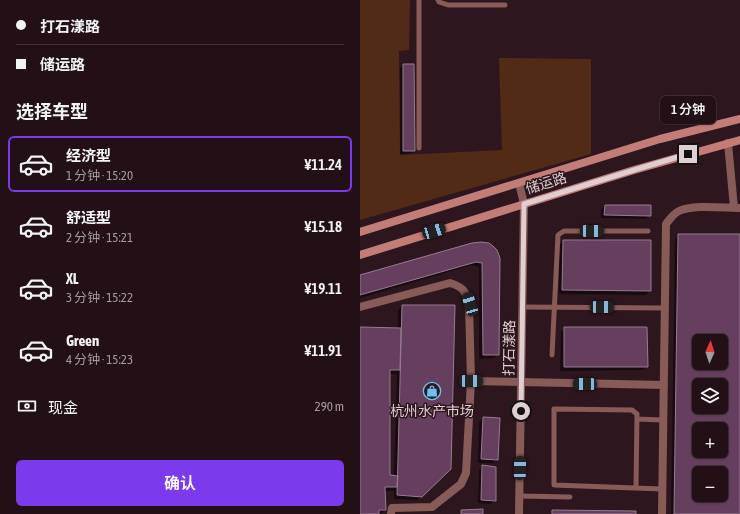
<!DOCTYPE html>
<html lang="zh">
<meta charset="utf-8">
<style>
body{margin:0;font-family:"Asap Condensed","Noto Sans SC",sans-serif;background:#2e1e23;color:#f1f3f6;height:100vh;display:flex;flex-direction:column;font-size:15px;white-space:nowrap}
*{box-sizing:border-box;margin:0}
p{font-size:13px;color:#a29da1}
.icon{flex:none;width:22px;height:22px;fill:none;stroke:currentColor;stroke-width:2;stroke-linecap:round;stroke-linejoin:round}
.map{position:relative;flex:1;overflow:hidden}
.drawer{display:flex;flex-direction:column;background:#221016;width:360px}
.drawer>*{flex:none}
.guide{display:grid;align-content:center;height:88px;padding:0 16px;background:#221016}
.needle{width:26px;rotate:3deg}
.buttons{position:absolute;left:332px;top:334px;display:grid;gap:8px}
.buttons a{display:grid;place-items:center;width:36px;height:36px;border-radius:6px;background:#221016;box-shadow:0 1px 3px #0004,0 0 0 1px #3f3035;font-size:20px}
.end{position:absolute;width:18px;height:18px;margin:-9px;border:5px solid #dfced2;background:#111;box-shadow:0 0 0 2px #111}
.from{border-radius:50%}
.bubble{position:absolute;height:28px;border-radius:6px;background:#221016;box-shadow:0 1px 3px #0004,0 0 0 1px #3f3035;font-size:13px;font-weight:600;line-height:28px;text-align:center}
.car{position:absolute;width:12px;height:24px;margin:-12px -6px;border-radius:5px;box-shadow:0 0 3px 1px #0007;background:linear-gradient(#222 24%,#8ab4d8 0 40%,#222 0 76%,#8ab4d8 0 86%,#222 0)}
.guide b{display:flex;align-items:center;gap:14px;height:38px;font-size:15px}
.guide b+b{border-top:1px solid #3f3035}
.guide i{width:10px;height:10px;background:#f1f3f6}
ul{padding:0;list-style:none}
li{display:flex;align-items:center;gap:12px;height:56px;margin:0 8px 6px;padding:0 8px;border:2px solid transparent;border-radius:6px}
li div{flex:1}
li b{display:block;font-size:15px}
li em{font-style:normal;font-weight:600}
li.selected{border-color:#7c3aed}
li>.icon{width:36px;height:36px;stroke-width:1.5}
h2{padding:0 16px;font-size:18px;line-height:48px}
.pay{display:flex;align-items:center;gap:10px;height:44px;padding:0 16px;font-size:15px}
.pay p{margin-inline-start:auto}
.cta{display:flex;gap:8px;margin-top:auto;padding:8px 16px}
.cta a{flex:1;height:46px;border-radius:6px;background:#7c3aed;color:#fff;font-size:16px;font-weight:600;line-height:46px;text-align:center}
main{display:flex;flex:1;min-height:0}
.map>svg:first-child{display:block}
.green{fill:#512b15}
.shadow{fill:#0007;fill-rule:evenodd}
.building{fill:#653f5d;stroke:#957d8f;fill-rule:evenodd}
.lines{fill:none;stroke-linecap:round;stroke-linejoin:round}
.service{stroke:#875b57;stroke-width:5}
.minor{stroke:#875b57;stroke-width:8}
.tertiary{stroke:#875b57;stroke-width:8}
.secondary{stroke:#c37d77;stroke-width:8}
.route{stroke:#dfced2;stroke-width:5}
.labels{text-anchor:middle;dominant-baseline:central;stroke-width:3;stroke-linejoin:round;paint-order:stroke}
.street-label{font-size:14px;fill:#dfced2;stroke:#2e161e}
.poi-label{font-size:14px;fill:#dfced2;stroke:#2e161e}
</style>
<main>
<section class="drawer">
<div class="guide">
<b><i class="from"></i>打石漾路</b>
<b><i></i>储运路</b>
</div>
<h2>选择车型</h2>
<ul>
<li class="selected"><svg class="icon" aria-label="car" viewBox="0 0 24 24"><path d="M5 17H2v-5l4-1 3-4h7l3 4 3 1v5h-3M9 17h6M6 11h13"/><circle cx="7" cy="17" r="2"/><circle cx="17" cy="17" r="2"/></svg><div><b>经济型</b><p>1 分钟 · 15:20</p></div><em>¥11.24</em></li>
<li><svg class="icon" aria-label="car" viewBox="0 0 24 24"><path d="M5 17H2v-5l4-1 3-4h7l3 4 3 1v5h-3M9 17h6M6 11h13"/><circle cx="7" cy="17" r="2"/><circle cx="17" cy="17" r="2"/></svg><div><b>舒适型</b><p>2 分钟 · 15:21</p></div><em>¥15.18</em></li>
<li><svg class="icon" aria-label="car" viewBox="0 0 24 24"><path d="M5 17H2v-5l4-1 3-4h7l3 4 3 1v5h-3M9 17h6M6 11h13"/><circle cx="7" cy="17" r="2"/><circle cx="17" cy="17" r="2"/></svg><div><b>XL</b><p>3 分钟 · 15:22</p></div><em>¥19.11</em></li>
<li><svg class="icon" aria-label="car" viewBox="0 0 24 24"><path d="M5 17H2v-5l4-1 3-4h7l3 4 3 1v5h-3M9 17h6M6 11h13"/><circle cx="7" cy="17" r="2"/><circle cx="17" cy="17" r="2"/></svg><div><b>Green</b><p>4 分钟 · 15:23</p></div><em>¥11.91</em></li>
</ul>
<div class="pay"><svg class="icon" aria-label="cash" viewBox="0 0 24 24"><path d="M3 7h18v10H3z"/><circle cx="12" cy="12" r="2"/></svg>现金<p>290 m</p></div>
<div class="cta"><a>确认</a></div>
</section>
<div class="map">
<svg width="380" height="514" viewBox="0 0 380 514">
<rect width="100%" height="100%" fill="#2e161e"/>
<path class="green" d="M0,0H50L49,50L39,51L40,155L142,150L139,58L231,59V154L0,220Z"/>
<path class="shadow" d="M43,65L54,151L51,153L40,154V68Z
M245,206L290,215L286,219L241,218V210Z
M319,235H380V514H311L315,239ZM339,341H361V363H339ZM339,385H361V407H339ZM339,429H361V451H339ZM339,473H361V495H339Z
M203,241L290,291L286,295L199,294V245Z
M129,244L138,354L134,358L119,359V267L112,265L0,298V276Z
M42,306L90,469L57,500L34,499V491H24L25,510L21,514H0V328H38V310ZM29,374H37L34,477L29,476Z
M205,328L287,366L283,370L200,371L201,332Z
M123,418L137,459L133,463H118L119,422Z
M123,466L135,500L131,504L118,503L119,470Z"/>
<path class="building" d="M43,64H54L55,151H43Z
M245,205H291V216L244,215Z
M318,234H380V514H314ZM339,341H361V363H339ZM339,385H361V407H339ZM339,429H361V451H339ZM339,473H361V495H339Z
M203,240H291V291L202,290Z
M121,242L129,243L133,246L137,250L140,258L139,355H123L122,263L116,262L0,295V275L112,243Z
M42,305H95L91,469L62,497L37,495Z
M0,327L41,328L40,370H30V475L38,476L37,487H25L26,510H19V514H0Z
M204,327H287L288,367H204Z
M123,417L140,418L138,460L121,459Z
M122,465L136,467V501L121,500Z
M123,509V514H101V510Z
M192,510L276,511V514H192Z"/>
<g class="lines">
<path class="service" d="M59,0V148
M78,0L79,2L88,5H145
M162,307L306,308
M192,355L198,235L204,231H288
M277,419L303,420
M276,488L277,414L272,410L194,409V485L302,489
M160,496L210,497"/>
<path class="minor" d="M368,143L374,208
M0,307L90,283C103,287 106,291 109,304L111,381L106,473L101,484L72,507L32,508L31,514
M111,381L304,385
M302,514L306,224C310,219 313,214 319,211C332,204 365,208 380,208"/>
<path class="tertiary" d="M159,514L164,204L159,183"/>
<path class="secondary" d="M0,232L300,139L380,119
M0,255L274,170L380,140"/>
</g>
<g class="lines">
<path class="route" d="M161,411L164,204L274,170L328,154"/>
</g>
<defs>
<symbol id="shop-ring" viewBox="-11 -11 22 22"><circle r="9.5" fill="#2e161e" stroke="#6dc2f3" stroke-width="1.5"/><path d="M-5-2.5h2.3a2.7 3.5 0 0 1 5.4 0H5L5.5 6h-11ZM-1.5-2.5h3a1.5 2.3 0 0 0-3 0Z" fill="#6dc2f3"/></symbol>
</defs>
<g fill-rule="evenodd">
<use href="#shop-ring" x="62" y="381" width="20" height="20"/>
</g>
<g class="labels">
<g class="street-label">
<text transform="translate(186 183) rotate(-17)">储运路</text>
<text transform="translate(149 348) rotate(-89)">打石漾路</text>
</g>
<g class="poi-label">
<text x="72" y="411">杭州水产市场</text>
</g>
</g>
</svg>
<div class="buttons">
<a><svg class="needle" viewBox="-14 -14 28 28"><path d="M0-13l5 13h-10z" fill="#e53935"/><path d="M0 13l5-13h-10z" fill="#a29da1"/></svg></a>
<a><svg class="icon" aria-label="layers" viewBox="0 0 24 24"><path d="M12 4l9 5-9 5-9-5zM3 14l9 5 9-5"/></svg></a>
<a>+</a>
<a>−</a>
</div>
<i class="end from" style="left:161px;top:411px"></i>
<i class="end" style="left:328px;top:154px"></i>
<div class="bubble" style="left:300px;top:96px;width:56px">1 分钟</div>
<i class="car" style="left:74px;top:231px;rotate:73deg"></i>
<i class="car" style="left:232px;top:231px;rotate:90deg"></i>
<i class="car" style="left:110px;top:304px;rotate:343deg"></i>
<i class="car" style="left:242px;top:307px;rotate:91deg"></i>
<i class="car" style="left:111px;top:381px;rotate:91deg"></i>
<i class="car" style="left:225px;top:384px;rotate:271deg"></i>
<i class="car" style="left:160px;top:468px;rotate:1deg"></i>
</div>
</main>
